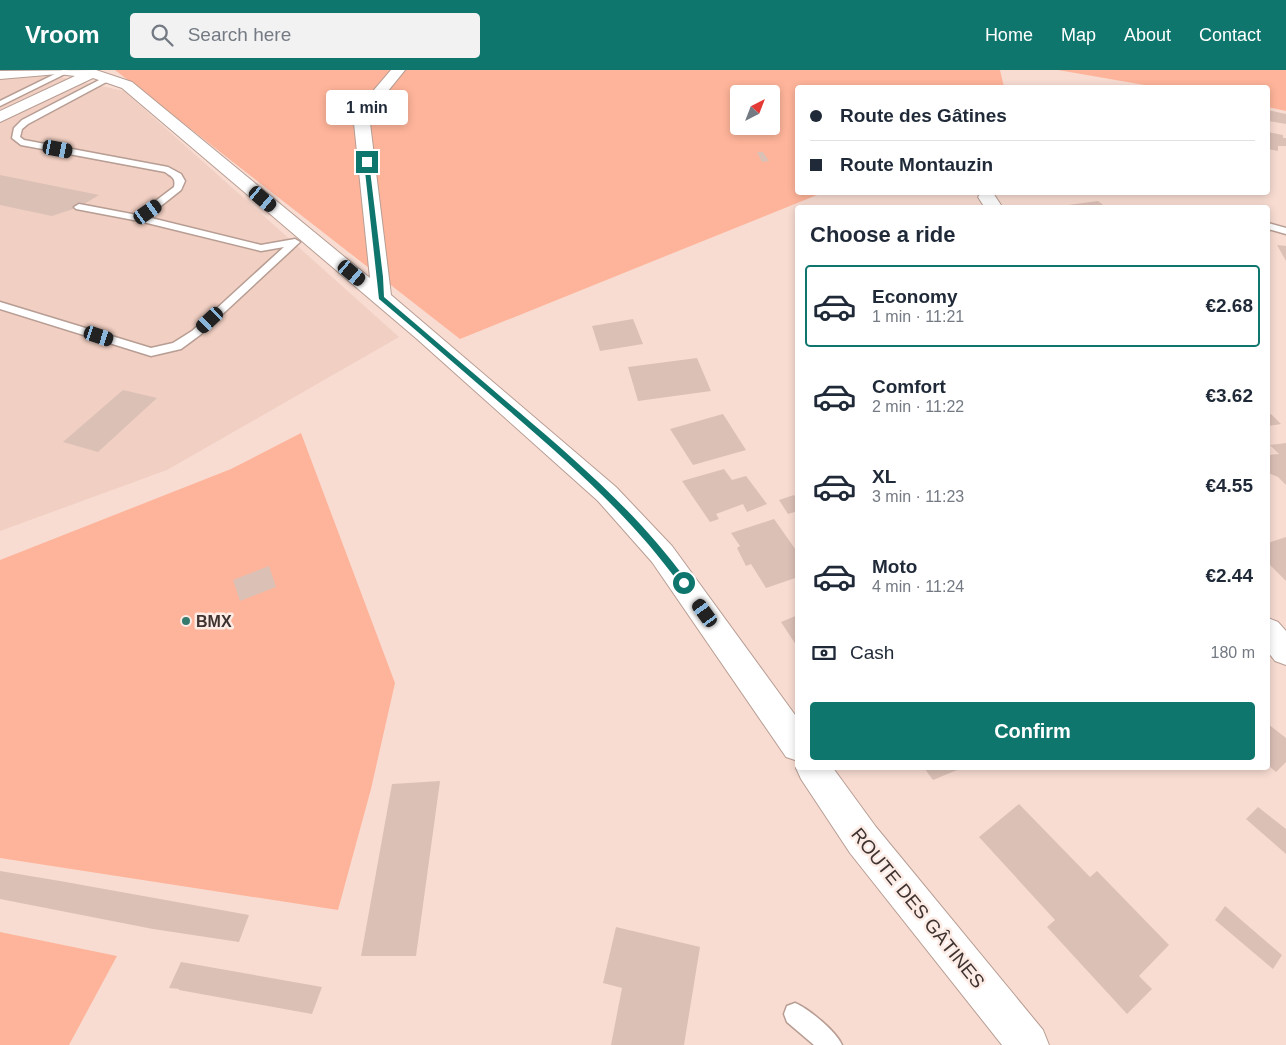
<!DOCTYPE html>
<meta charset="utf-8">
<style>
body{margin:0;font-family:Arial,sans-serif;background:#f2f2f3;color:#1f2937;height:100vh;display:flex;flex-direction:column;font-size:19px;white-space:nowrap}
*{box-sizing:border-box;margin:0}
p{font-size:16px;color:#747a83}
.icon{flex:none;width:28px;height:28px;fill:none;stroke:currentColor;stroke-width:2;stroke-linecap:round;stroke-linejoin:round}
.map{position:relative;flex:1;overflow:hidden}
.side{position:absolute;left:795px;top:135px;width:475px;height:565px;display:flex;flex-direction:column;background:#fff;border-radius:5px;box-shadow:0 2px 8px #0003}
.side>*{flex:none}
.guide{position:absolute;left:795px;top:15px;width:475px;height:110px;border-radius:5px;box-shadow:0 2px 8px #0003;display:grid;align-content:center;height:110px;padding:0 15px;background:#fff}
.needle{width:32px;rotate:42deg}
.controls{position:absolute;left:730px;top:15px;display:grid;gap:10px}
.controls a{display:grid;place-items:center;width:50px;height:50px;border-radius:5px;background:#fff;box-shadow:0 2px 8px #0003;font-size:25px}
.end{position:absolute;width:22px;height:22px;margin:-11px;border:6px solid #0f766e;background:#fff;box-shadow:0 0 0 2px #fff}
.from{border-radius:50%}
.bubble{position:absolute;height:35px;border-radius:5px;background:#fff;box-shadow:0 2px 8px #0003;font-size:16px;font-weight:600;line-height:35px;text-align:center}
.car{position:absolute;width:15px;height:30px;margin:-15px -8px;border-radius:6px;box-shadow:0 0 4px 1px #0007;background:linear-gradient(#222 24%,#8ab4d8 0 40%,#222 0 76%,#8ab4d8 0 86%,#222 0)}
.guide b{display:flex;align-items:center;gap:18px;height:48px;font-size:19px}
.guide b+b{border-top:1px solid #e0e1e3}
.guide i{width:12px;height:12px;background:#1f2937}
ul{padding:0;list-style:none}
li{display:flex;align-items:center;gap:15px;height:82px;margin:0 10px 8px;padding:0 5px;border:2px solid transparent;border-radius:5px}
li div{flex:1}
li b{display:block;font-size:19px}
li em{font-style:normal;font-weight:600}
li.active{border-color:#0f766e}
li>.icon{width:45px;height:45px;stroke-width:1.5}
h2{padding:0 15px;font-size:22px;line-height:60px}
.pay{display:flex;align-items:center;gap:12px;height:55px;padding:0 15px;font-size:19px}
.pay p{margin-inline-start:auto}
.button{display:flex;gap:10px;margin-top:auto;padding:10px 15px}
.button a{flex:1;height:58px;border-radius:5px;background:#0f766e;color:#fff;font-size:20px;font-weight:600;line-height:58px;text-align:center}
header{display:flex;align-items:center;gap:30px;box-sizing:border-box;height:70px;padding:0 25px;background:#0f766e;color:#fff}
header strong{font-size:24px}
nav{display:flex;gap:28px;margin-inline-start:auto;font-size:18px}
.search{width:350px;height:45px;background:#f2f2f3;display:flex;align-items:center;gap:12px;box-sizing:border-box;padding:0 18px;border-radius:5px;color:#747a83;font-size:19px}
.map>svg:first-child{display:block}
.built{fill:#f1cfc2}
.green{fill:#feb49a;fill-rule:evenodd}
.building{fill:#dbc0b6}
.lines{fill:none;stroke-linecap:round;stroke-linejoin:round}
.lane-casing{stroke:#b79d93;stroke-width:3}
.street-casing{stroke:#b79d93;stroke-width:2}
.lane{fill:#fff;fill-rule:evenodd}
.street{fill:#fff;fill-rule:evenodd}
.route{fill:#0f766e}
.poi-dot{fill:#367a6e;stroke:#fdece6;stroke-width:2}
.labels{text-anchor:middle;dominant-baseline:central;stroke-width:5;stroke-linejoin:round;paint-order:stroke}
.poi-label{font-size:16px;font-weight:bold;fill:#3e3330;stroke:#fdece6;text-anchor:start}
.near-street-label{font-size:19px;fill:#3e3330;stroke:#fdece6}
</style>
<header>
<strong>Vroom</strong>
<div class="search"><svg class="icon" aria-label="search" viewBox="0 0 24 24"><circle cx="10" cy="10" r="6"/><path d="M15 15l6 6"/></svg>Search here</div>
<nav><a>Home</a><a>Map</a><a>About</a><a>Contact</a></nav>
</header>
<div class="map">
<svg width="1286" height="975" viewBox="0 0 1286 975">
<rect width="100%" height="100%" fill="#f8dcd2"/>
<path class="built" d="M45,4L124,21L399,267L167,400L0,461V8Z"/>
<path class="green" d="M115,0H1000L1004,17L798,18V122L822,123L460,269ZM739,24H771V56H739Z
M1058,0H1286V41L1268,37V18L1156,17Z
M301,363L395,613L371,719L338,840L0,788V490L231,399Z
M0,862L117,886L69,975H0Z"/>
<path class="building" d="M1268,40L1286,44V54L1268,51Z
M1268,62L1283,65V68H1286V76H1278V81L1268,79Z
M757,82H763L769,91L762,92Z
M0,105L99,125L79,137L52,146L0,135Z
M1098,131L1107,138H1071L1068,135Z
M1277,175L1286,176V191Z
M633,249L643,274L600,281L592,256Z
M697,288L711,321L638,331L628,297Z
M123,320L157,328L98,382L63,372Z
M723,344L746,380L693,395L670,359Z
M1271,344L1281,354L1268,356V345Z
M1286,373V415L1278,407L1268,403V385L1279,384L1270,375Z
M724,399L732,410L746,406L767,434L747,442L743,434L716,444L719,449L710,452L682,411Z
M794,425L798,430V441L788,444L779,430Z
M774,449L798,483V507L766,518L751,494L746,496L737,478L740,476L731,463Z
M1286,467V511L1268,493V473Z
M269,496L276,517L240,531L233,510Z
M798,545V578L781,552Z
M1268,654L1286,668V692L1276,702L1268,695Z
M924,698H962L933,710Z
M440,711L416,886H361L392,714Z
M1019,734L1090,807L1097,801L1169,875L1139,906L1152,919L1127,944L1047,857L1055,850L979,767Z
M1258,737L1286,759V784L1246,749Z
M0,801L60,811L249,845L239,872L153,859L0,829Z
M1225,836L1282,885L1273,899L1215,850Z
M616,857L700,877L684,975H611L622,918L603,913Z
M181,892L322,917L312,944L179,920V919L169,918Z"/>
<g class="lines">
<defs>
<path id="lane" d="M63,0L71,1L0,36V31Z
M105,7L112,9L28,54L22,59L20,67L24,70L168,97L181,104L185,111L181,120L147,147L261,175L295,169L300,172L200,265L181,279L151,286L0,239V232L151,278L173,273L192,261L284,177L261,181L139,151L76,139L74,137L79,134L137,145L174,117C176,108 172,107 165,102L21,75L12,68L14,58L22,50Z
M1268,153L1286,158V164L1268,159Z
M795,933C809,939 836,961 842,975H814L787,952L784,944L787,936Z"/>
<path id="street" d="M96,0L132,12L370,208L354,53L356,41L391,0H405L371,42L370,53L391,225L616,417L672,476L798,649V691L786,687L652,492L598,431L417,269L122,18L93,8L0,52V41L75,6L58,4L0,9V1Z
M990,122L993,123L1003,138H985L978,127L981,123Z
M1268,548L1278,552L1286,561V595L1275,591L1268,582Z
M798,695V698H833L876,757L1043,960L1049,975H1002L850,783L801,709L796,698Z"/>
</defs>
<use href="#lane" class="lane-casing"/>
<use href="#street" class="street-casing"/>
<use href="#lane" class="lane"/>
<use href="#street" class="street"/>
</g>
<path class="route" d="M367,90L369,92L383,207L384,227C429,265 474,304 519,342C580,394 640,446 687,511V516H681C634,450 574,397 514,345C469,306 424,267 379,229L364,92Z"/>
<circle class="poi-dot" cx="186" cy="551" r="5"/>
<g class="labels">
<g class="poi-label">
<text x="196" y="551">BMX</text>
</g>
<g class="near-street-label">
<text transform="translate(918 838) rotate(51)">ROUTE DES GÂTINES</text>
</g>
</g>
</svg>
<div class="controls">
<a><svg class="needle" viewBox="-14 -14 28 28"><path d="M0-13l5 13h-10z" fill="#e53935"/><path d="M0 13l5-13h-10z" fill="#747a83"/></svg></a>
</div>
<i class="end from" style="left:684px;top:513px"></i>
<i class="end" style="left:367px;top:92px"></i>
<div class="bubble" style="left:326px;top:20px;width:82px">1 min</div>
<i class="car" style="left:58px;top:79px;rotate:101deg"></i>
<i class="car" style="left:263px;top:129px;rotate:130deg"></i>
<i class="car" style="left:148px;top:142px;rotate:55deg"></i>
<i class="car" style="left:352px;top:203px;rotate:130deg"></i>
<i class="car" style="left:210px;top:250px;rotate:227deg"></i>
<i class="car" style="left:99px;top:266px;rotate:108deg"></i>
<i class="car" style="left:705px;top:543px;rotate:324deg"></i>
<div class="guide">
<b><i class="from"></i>Route des Gâtines</b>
<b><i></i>Route Montauzin</b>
</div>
<section class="side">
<h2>Choose a ride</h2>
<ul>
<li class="active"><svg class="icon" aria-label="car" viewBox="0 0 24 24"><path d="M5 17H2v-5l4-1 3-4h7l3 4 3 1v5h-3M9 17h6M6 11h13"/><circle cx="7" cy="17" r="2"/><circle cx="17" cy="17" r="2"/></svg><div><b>Economy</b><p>1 min · 11:21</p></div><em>€2.68</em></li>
<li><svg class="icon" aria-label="car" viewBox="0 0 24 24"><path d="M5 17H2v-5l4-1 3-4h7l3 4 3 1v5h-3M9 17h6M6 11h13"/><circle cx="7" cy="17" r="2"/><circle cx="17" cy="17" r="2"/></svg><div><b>Comfort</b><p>2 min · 11:22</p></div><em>€3.62</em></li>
<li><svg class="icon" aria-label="car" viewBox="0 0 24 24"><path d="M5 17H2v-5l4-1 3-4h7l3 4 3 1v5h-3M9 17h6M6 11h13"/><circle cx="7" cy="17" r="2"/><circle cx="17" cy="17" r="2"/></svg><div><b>XL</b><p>3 min · 11:23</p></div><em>€4.55</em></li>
<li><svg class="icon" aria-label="car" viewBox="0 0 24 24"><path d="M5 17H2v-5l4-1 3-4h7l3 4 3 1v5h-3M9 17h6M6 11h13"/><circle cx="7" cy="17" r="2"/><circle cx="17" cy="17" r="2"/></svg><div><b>Moto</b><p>4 min · 11:24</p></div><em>€2.44</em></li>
</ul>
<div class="pay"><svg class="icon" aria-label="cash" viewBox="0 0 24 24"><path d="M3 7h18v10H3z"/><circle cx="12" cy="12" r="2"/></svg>Cash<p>180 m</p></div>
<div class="button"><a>Confirm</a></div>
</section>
</div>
